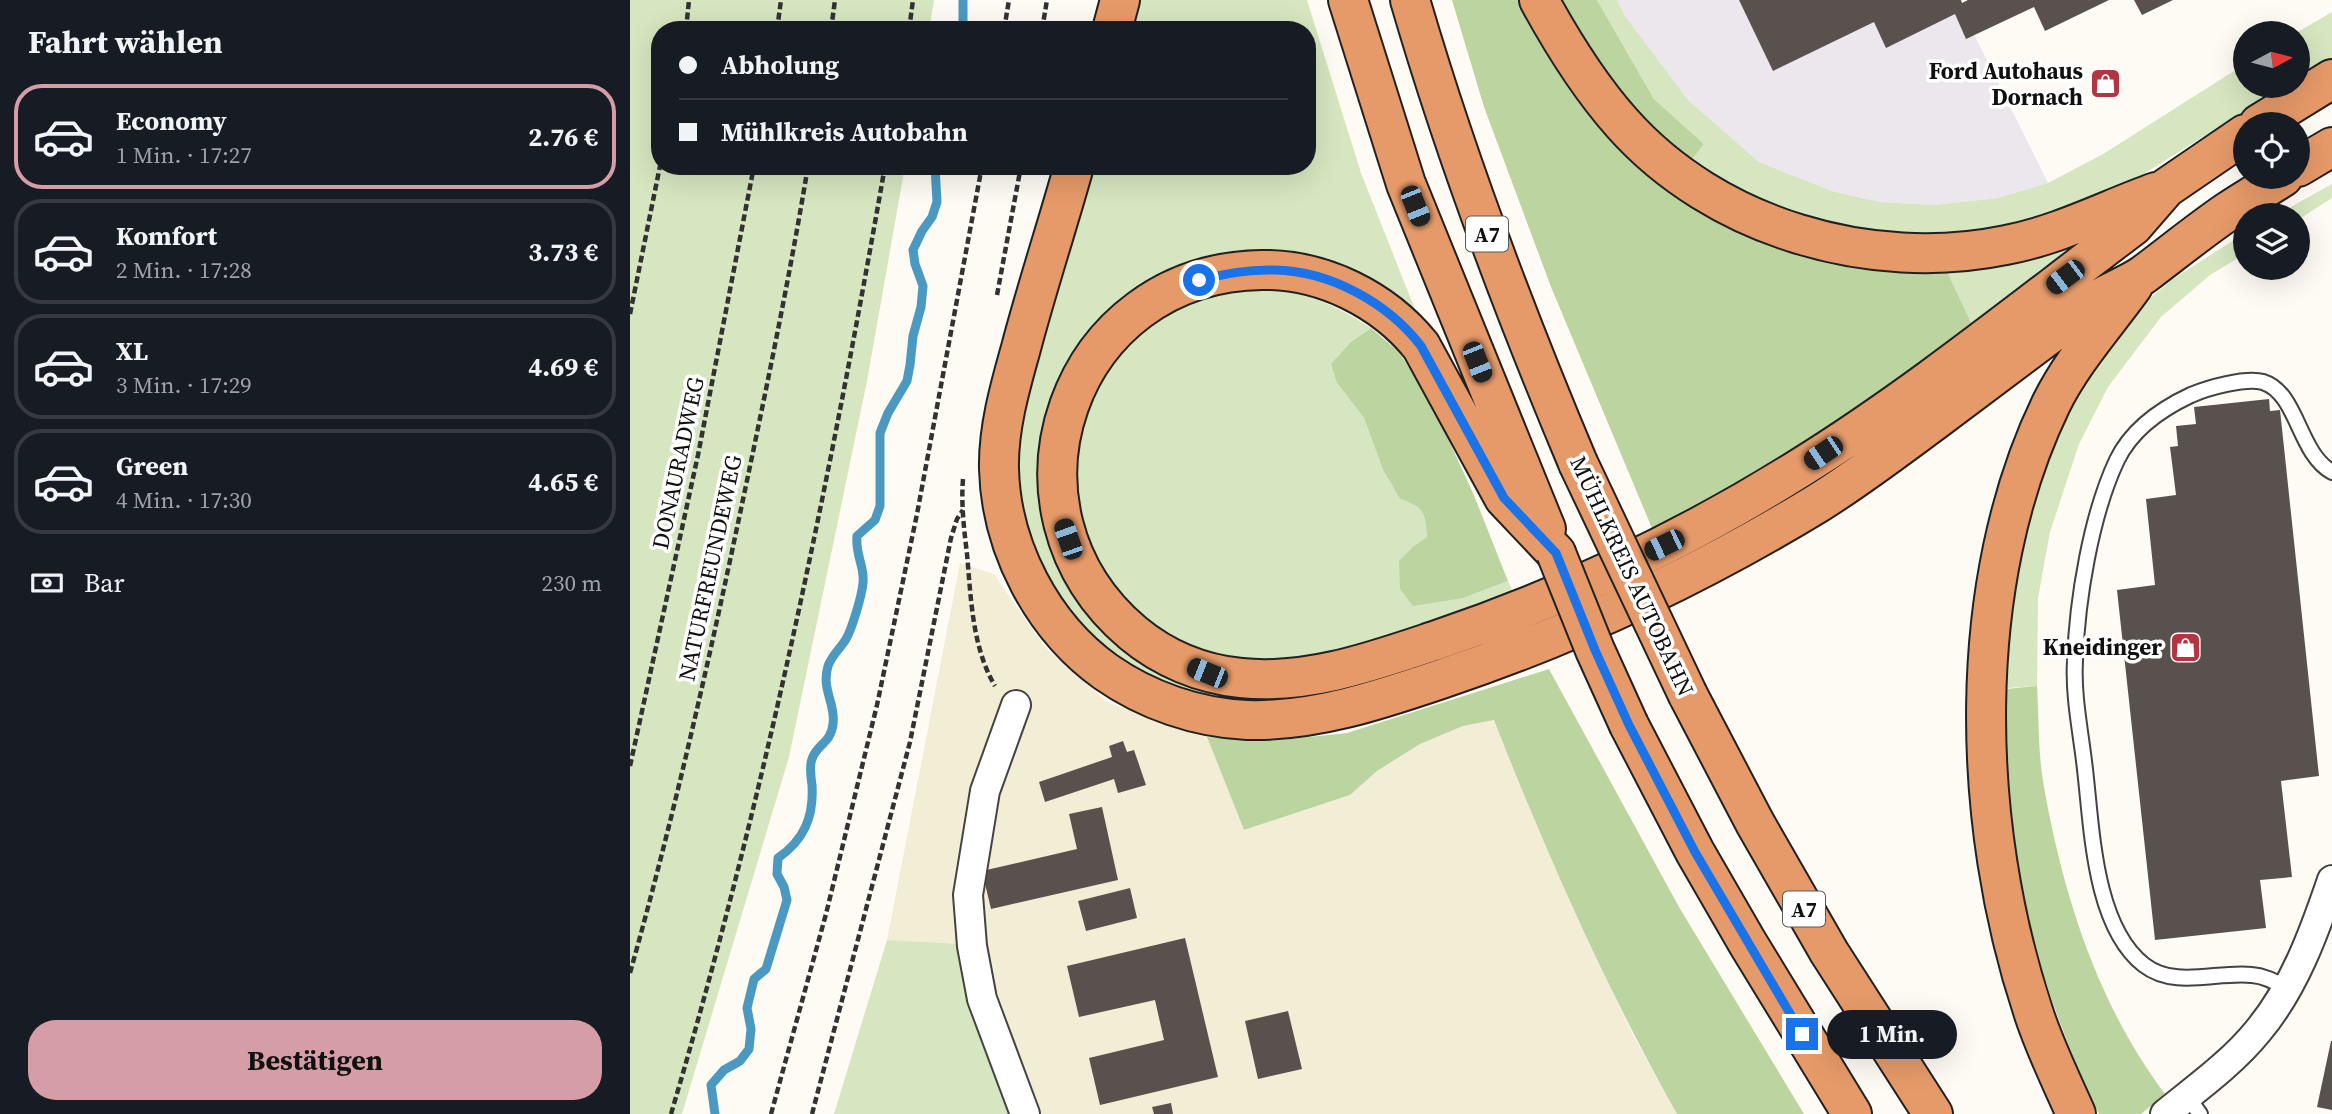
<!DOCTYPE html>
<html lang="de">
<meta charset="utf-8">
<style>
body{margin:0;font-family:"Source Serif 4",serif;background:#242831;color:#f1f3f6;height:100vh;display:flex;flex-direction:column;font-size:26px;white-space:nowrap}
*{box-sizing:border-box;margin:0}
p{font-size:23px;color:#9ea1a6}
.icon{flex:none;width:38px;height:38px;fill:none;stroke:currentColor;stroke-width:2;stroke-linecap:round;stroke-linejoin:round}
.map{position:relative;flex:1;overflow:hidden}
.panel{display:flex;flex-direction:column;background:#171b24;width:630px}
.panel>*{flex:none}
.hud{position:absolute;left:21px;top:21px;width:665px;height:154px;border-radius:28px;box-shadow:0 7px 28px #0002;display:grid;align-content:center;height:154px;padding:0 28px;background:#171b24}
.needle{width:46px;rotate:83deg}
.buttons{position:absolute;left:1603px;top:21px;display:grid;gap:14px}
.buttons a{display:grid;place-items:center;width:77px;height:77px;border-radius:50%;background:#171b24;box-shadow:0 7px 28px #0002;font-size:35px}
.end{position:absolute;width:32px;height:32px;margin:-16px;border:9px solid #1a73e8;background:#fff;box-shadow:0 0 0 4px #fff}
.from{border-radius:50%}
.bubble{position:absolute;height:49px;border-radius:24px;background:#171b24;box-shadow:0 7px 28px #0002;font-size:23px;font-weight:700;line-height:49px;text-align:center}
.car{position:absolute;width:21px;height:42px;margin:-21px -10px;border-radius:9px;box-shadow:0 0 5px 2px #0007;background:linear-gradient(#222 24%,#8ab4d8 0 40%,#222 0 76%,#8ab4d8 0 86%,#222 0)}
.hud b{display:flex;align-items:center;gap:24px;height:66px;font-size:26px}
.hud b+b{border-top:2px solid #363941}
.hud i{width:18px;height:18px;background:#f1f3f6}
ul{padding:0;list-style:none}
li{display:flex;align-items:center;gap:21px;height:105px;margin:0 14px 10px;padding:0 14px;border:4px solid #363941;border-radius:28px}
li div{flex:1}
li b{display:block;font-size:26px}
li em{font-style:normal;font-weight:700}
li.current{border-color:#d59da5}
li>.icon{width:63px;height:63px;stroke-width:1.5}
h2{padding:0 28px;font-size:32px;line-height:84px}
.pay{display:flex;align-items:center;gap:18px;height:77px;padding:0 28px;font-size:26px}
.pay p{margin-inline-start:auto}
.cta{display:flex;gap:14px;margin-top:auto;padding:14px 28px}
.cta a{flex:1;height:80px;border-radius:28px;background:#d59da5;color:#111;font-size:28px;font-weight:700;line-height:80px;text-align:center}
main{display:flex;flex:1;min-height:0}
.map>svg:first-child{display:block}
.industrial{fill:#ece6ed}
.farmland{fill:#f2eed6}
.green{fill:#d6e6c0}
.forest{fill:#bcd5a0}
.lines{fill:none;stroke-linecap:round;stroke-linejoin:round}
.stream{stroke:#4b99c1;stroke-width:9}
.building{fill:#58514d}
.lane-casing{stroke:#434343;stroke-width:18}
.street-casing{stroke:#434343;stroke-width:32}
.highway-casing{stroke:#212121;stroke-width:42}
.path{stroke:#323232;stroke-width:4.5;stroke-dasharray:7 3.5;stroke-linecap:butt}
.lane{stroke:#fff;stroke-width:14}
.street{stroke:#fff;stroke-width:28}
.highway{stroke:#e69a69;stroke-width:38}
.highway-bridge-casing{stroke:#212121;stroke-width:42;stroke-linecap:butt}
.highway-bridge{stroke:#e69a69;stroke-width:38}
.route{stroke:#1a73e8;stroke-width:9}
.labels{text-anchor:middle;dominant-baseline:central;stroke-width:7;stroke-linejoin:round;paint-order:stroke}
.shield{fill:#fff;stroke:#585858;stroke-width:2}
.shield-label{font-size:21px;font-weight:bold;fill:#101010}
.poi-label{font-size:23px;font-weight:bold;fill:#101010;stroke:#fff;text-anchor:end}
.street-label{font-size:23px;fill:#101010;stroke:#fff}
</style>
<main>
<section class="panel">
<h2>Fahrt wählen</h2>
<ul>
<li class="current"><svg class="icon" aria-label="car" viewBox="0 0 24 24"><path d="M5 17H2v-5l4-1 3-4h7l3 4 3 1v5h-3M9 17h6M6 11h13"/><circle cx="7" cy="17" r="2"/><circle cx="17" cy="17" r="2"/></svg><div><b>Economy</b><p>1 Min. · 17:27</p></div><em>2.76 €</em></li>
<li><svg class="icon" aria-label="car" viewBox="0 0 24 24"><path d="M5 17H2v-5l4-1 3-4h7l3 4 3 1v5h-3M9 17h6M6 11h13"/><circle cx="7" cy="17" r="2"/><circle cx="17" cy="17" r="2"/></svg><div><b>Komfort</b><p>2 Min. · 17:28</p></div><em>3.73 €</em></li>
<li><svg class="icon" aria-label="car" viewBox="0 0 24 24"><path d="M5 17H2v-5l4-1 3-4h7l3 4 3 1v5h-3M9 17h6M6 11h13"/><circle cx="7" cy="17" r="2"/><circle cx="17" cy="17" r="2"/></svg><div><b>XL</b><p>3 Min. · 17:29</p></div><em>4.69 €</em></li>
<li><svg class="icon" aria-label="car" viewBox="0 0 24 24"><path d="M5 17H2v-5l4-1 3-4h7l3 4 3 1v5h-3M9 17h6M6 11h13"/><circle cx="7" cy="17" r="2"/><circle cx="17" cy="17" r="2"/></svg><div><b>Green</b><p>4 Min. · 17:30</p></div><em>4.65 €</em></li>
</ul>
<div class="pay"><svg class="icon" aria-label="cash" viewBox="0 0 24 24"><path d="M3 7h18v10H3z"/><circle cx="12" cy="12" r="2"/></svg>Bar<p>230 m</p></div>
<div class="cta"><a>Bestätigen</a></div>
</section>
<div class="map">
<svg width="1702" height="1114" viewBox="0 0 1702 1114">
<rect width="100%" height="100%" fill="#fefbf4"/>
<path class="industrial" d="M987,0H1327L1418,183L1368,198L1304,205L1250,202L1202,191L1129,162L1058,100L995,16Z"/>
<path class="farmland" d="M330,563L364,574L414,646L477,702L577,737L614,830L720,795L747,771L790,744L833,726L864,720L958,940L1004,1037L1047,1114H388L334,944L257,940Z"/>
<path class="green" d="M0,0H304L299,30H30V166H275L237,381L159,757L52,1114H0Z
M505,0H677L731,173L788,317L598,258L542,271L510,291L477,318L421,540L435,577L451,601L472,627L494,647L545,679L902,632L682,701H571L481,660L413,583L388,509L386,436L460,166H677V30H497Z
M967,0H987L995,16L1058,100L1129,162L1202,191L1250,202L1304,205L1368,198L1418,183L1473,154L1615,64V86H1655L1473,199L1416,223L1294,242L1156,218L1060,162L1074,144L1024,99Z
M1702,12V59L1668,78V33H1666Z
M1702,184V198L1668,220V215H1646Z
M1615,233V254L1580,275L1531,317L1478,387L1449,444L1420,532L1408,598L1407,686L1376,688L1380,625L1388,562L1406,490L1426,438L1449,388L1512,305L1543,279Z
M1465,236L1344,329L1316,269Z
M612,288C669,290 694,298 741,328L721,342L707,383L734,418L753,470L770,499C794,507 795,512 797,537L784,546L833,598L878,581L885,596L768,641L659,665L575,657L500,613L453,543L441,454L449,417L490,345L549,304Z
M257,940L334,944L388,1114H204Z"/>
<path class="forest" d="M822,0H889L946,94L992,148L1048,197L1105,227L1316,269L1344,329L1177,447L1024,533L921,287L854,107Z
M925,0H967L1024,99L1074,144L1060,162L1020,131L979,84Z
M741,328L769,352L803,406L843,493L878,581L833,598L783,606L770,589L769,561L784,546L797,537C795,512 794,507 770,499L753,470L734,418L707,383L701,364L721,342Z
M919,669L1049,907L1174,1114H1047C976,988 917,855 864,720L833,726L790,744L747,771L720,795L614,830L577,737L641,741L717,733Z
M1407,686C1409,719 1408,755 1414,787C1433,895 1468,1005 1535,1094L1511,1114H1469C1423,1018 1388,913 1379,806C1376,767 1375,728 1376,689Z"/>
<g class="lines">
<path class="stream" d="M333,0V30
M85,1114L81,1085L94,1070L110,1061L119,1049L121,1029L117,1008L124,979L136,969L157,900L154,887L147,874L148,858C174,840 184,817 182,785C181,778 179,766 182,759C187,744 201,743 203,724C206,704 191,690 198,666C202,655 210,649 216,639C222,629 232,595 233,583C235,567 225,555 227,536L245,520L250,506V433L258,413L277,381L280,365L283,336L291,307L293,286L285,264L283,250L292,231L302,217L307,202L305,166"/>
</g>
<path class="building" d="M1109,0H1331L1332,3L1338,0H1479L1415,31L1404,7L1336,39L1325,14L1256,48L1244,22L1143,71Z
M1504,0H1543L1512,15Z
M1639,399L1640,411L1650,410L1689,776L1651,781L1662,877L1630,880L1636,928L1525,940L1487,590L1525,585L1516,499L1546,495L1540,447L1548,446L1546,426L1566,424L1564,407Z
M493,741L497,752L504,750L516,785L488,793L484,779L415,802L409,782L482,757L479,746Z
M472,807L488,880L361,909L352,871L447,849L439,814Z
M500,888L507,918L456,931L448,901Z
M555,938L588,1077L470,1105L459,1058L534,1040L525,1000L449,1017L437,966Z
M658,1011L672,1069L628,1079L615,1021Z
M1701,1041H1702V1110L1687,1107Z
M541,1103L543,1114H524L522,1107Z"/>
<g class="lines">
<defs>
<path id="lane" d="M1656,988C1645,982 1635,976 1622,975C1587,971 1545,989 1514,965C1462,924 1462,822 1454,761C1450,728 1443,694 1445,661C1447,600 1461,515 1487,460C1502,429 1531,409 1561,395C1577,388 1616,377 1633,382C1668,393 1668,453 1702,472
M1557,1096L1570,1114"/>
<path id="street" d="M386,705L355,791L338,895L342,946L352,999L395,1114
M1535,1114C1567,1088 1602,1063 1628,1031C1664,988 1684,933 1702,880"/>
<path id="highway" d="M718,0L776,184L916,529
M780,0C826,158 884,311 948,463
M909,0C933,44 959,86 992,123C1085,228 1241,273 1376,245C1429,235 1476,210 1526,192
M482,30L490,0
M1629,124L1702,79
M444,166C427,227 407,287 391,348C380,387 368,429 369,469C371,547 412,626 476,672C516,700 567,718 617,720C683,722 749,700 811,679C943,635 1068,576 1188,503C1228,478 1266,449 1304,421C1354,383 1405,345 1456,307C1473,294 1495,287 1513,275C1541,254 1568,232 1597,212C1615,200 1634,189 1653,177
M1668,167L1702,147
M926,553L874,498L791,346C753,299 692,269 632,270C438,272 355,508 503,633C533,658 571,674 611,678C678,685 744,661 807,640C934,597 1057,539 1170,468C1286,396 1394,308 1503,226L1536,188L1615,134
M1058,695L1125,823L1199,952L1303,1114
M999,725L1065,852L1117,942L1222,1114
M1446,1114C1431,1080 1414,1046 1403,1011C1341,824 1334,584 1421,404C1442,361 1475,325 1503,286"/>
</defs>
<use href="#lane" class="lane-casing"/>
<use href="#street" class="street-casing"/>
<use href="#highway" class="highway-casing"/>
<path class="path" d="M56,30L59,0
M147,30L151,0
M201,30L205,0
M279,30L283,0
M374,30L379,0
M412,30L417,0
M367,295L391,166
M0,314L30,166
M333,479C331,504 334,529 337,554C341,598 342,647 365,686
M0,766L68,455L124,166
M0,973C43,820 78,665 111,509C135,395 159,281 178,166
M41,1114C133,803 199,486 255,166
M141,1114L196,914L247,705L287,514L352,166
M182,1114L280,742L321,538L327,519L333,510"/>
<use href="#lane" class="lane"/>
<use href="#street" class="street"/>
<use href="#highway" class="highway"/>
<defs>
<path id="highway-bridge" d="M948,463L1058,695
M926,553L965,650L999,725"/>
</defs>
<use href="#highway-bridge" class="highway-bridge-casing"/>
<use href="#highway-bridge" class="highway-bridge"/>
</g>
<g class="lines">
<path class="route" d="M569,280C595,274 619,269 645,270C700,271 758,303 791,346L874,498L926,553L965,650L999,725L1065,852L1172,1034"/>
</g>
<defs>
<symbol id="shop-square" viewBox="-11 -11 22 22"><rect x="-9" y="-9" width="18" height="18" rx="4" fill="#b33443" stroke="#fff"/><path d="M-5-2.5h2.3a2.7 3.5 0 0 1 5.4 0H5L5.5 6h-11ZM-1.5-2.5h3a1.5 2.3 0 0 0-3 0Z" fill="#fff"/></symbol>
</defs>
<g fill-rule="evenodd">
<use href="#shop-square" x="1458" y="66" width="35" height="35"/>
<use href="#shop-square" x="1538" y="630" width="35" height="35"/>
</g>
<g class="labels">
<g class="shield">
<rect x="836" y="216.5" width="42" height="35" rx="5"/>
<rect x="1153" y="891.5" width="42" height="35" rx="5"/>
</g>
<g class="shield-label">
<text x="857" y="234">A7</text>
<text x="1174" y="909">A7</text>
</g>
<g class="poi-label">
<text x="1453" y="71">Ford Autohaus<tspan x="1453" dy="26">Dornach</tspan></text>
<text x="1532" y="647">Kneidinger</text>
</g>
<g class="street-label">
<text transform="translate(48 463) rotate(-78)">DONAURADWEG</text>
<text transform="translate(80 568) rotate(-78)">NATURFREUNDEWEG</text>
<text transform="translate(1002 576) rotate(65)">MÜHLKREIS AUTOBAHN</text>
</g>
</g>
</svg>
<div class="buttons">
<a><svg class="needle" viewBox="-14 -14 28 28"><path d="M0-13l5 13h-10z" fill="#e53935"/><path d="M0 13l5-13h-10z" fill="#9ea1a6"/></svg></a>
<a><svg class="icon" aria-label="locate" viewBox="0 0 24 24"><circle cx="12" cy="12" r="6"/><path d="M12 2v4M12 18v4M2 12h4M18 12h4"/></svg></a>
<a><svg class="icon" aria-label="layers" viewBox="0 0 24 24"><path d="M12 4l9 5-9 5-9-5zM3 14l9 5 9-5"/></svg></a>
</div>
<i class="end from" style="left:569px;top:280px"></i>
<i class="end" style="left:1172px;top:1034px"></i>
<div class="bubble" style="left:1197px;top:1010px;width:130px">1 Min.</div>
<i class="car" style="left:785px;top:206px;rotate:158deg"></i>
<i class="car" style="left:1435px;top:277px;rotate:233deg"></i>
<i class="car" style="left:847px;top:362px;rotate:158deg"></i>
<i class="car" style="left:1193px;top:453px;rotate:236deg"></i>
<i class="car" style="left:438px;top:539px;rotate:341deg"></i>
<i class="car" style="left:1034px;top:545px;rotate:244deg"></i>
<i class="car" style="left:577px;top:673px;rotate:292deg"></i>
<div class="hud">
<b><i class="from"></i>Abholung</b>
<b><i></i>Mühlkreis Autobahn</b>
</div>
</div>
</main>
